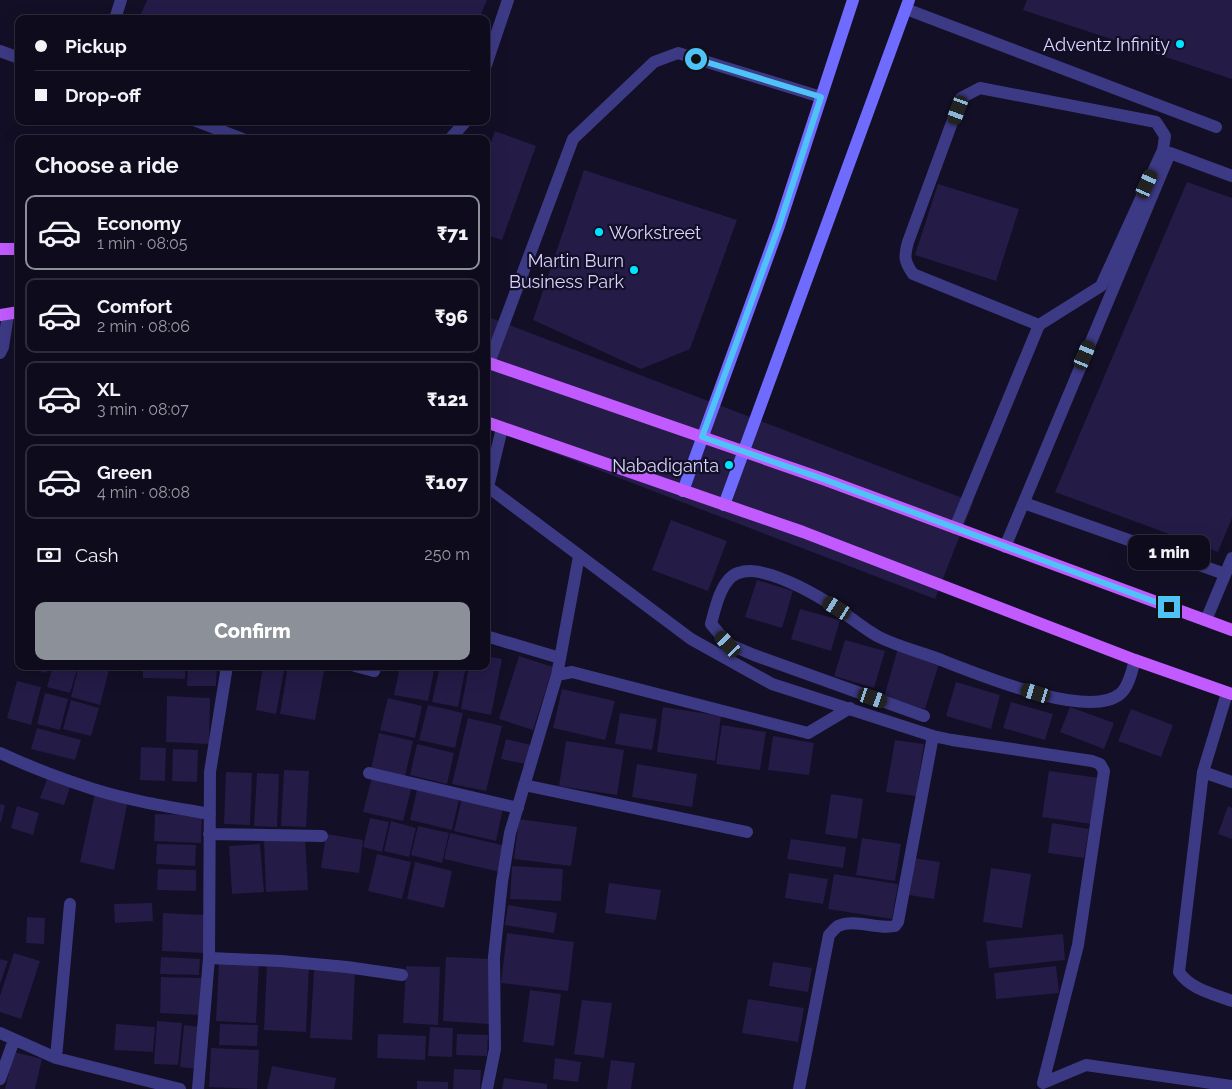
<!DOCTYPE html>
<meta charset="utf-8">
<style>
body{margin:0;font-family:Raleway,sans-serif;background:#171425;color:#f1f3f6;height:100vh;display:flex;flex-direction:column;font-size:19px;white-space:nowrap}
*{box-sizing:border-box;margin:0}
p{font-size:16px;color:#9b9ba3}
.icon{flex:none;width:28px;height:28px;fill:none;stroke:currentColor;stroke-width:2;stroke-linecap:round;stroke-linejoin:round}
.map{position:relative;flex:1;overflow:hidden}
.sheet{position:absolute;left:15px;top:135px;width:475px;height:535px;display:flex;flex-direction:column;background:#0e0b1c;border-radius:10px;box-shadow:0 5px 20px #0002,0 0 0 1px #2e2b3b}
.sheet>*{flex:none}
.banner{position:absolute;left:15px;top:15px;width:475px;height:110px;border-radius:10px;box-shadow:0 5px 20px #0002,0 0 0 1px #2e2b3b;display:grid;align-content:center;height:110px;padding:0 20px;background:#0e0b1c}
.end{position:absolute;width:22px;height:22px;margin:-11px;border:6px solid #4fc3f7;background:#111;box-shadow:0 0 0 2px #111}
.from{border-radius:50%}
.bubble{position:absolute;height:35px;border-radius:10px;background:#0e0b1c;box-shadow:0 5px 20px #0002,0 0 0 1px #2e2b3b;font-size:16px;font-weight:800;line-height:35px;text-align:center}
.car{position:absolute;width:15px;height:30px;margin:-15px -8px;border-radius:6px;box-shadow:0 0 4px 1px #0007;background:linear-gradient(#222 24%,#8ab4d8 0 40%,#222 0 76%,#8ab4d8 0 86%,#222 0)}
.banner b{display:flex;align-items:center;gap:18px;height:48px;font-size:19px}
.banner b+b{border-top:1px solid #2e2b3b}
.banner i{width:12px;height:12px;background:#f1f3f6}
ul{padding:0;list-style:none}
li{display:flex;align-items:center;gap:15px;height:75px;margin:0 10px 8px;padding:0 10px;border:2px solid #2e2b3b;border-radius:10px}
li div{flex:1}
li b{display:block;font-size:19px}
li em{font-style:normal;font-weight:800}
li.active{border-color:#8c9099}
li>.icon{width:45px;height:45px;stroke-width:1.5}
h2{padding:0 20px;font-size:22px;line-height:60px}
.pay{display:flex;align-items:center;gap:12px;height:55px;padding:0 20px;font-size:19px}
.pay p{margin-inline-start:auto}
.button{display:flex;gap:10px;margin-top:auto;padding:10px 20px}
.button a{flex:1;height:58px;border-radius:10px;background:#8c9099;color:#fff;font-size:20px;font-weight:800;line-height:58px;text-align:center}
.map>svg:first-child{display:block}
.building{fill:#241b47}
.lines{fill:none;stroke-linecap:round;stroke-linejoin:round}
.service{stroke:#3d3a85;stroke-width:12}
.minor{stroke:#3d3a85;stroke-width:12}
.secondary{stroke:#6f6bff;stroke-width:12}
.primary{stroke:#c25bff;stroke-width:12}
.route{stroke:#4fc3f7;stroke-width:6}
.poi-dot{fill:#00e5ff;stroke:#130f26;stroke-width:2}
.labels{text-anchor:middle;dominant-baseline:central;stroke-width:4.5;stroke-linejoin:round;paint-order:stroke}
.poi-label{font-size:18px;fill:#d9d4ff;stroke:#130f26;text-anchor:end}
</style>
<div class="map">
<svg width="1232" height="1089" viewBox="0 0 1232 1089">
<rect width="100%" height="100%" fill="#130f26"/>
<path class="building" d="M147,0H487L479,19H158L141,14Z
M1027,0H1232V79L1023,10Z
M495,131L536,146L502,240L486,235V155Z
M584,170L737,220L690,349L641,369L533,320Z
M1187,182L1232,198V518L1218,552L1055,492Z
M938,184L1019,209L996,281L915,255Z
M486,316L973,502L935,599L486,427Z
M671,520L727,541L708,591L652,570Z
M757,580L793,591L782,628L745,617Z
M800,609L840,620L831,651L791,639Z
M845,640L885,651L874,688L834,676Z
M898,648L940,660L925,709L884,697Z
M486,656L502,659L491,715L461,709L469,666H486Z
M519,656L553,667L533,730L499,719Z
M23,666H48L46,673Z
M53,666H78L70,693L47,687Z
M79,666H110L100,705L71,697Z
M143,666H185V679L143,678Z
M188,666H217L216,686H187Z
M263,666H285L276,714L256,710Z
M288,666H325L315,720L280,714Z
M400,666H435L428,701L394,695Z
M440,666H466L458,707L432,702Z
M17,681L41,687L31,725L7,718Z
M956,682L1000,695L991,729L946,716Z
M562,689L615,701L605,740L553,728Z
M45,693L68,699L60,730L37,724Z
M167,696L210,698L209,744L166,742Z
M388,698L422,706L415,738L380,730Z
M71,700L99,708L91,736L63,729Z
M1011,702L1053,714L1045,740L1003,728Z
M428,705L463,713L455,748L419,740Z
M663,707L721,716L715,761L657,752Z
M1070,707L1114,723L1104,749L1060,732Z
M1131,709L1173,725L1161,757L1118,741Z
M620,713L657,719L652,750L615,744Z
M468,718L502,726L486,791L452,784Z
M722,725L766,732L760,770L716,764Z
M37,728L81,740L75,760L31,749Z
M379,733L413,741L405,777L371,769Z
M773,736L814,743L809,775L768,770Z
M506,739L531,745L526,764L501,759Z
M895,740L924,744L916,796L886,792Z
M566,741L624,750L617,795L559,786Z
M417,744L454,753L447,784L410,775Z
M141,747L166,748L165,781L140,780Z
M173,749L198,750L197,782L172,781Z
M637,764L697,774L692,807L632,797Z
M284,770L309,771L306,827L281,826Z
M1049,771L1099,778L1092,824L1042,817Z
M226,772L252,773L250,825L224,824Z
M257,773L279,774L277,827L254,826Z
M48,777L71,784L64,805L40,798Z
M372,777L412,786L403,821L363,812Z
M417,790L459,800L452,830L410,820Z
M95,793L128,800L114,870L80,862Z
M831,794L863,799L857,839L825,834Z
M462,798L503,808L496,841L454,831Z
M0,804L5,805L1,822H0Z
M17,806L39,813L33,835L11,828Z
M1228,806L1232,808V839L1218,834Z
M155,814L202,815L201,843L154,841Z
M370,818L389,822L382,852L363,847Z
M519,819L577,827L571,866L514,859Z
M391,821L416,828L409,857L384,851Z
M1052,823L1089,829L1084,858L1048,853Z
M418,826L449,833L442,863L411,855Z
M450,833L506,846L500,872L444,859Z
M326,834L363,840L359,873L321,868Z
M862,838L901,844L895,881L856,875Z
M305,839L308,890L266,892L264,841Z
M791,839L846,847L843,868L787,859Z
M157,844L196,845L195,866L156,864Z
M260,844L264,892L232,894L229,846Z
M377,854L411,862L402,899L368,891Z
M914,858L940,862L934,899L909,895Z
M415,862L452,871L444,908L407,899Z
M512,866L563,869L561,901L510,899Z
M991,868L1031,874L1022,928L983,922Z
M158,869L196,870V891L157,890Z
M789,873L828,879L823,904L785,898Z
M834,874L898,884L892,919L828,909Z
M609,883L661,890L656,920L605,913Z
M152,903L153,921L115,923L114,904Z
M508,905L557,913L554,933L505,925Z
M163,913L205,915L204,953L162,951Z
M27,917L45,918L44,944L26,943Z
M507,933L574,942L568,991L501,983Z
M1063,934L1065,960L989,968L986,941Z
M14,953L40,961L21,1019L0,1012V996Z
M161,957L200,959L199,975L160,974Z
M446,957L492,959L489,1024L443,1021Z
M0,959L8,961L0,984Z
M219,961L259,963L256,1023L216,1021Z
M773,962L812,968L808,992L769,986Z
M267,964L309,966L306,1032L264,1030Z
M406,966L440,967L438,1025L403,1023Z
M1056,966L1059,993L996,999L994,973Z
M314,970L355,972L352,1040L310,1038Z
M161,977L201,978L200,1015L160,1013Z
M530,990L561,994L554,1046L523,1042Z
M748,999L804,1008L798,1042L742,1033Z
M582,1000L612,1003L604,1058L574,1054Z
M157,1021L182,1023L178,1065L154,1064Z
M116,1024L155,1027L153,1052L114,1050Z
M220,1024L258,1025L257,1046L219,1045Z
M184,1025L200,1027L197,1069L180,1067Z
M430,1027L453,1028L452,1057L428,1056Z
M378,1034L426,1036L425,1060L377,1058Z
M457,1034L488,1035L487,1056L456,1055Z
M211,1048L259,1050L257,1089L209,1087Z
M14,1052L42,1059L35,1089H5Z
M555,1058L581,1062L578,1082L553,1079Z
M611,1060L635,1063L631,1089H607Z
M272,1066L336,1078L334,1089H267Z
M454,1069L481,1070L480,1089H453Z
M504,1078L547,1084V1089H502Z
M417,1081L448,1082V1089H417Z"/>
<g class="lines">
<path class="service" d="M906,9L1216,127
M115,19L121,0
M486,65L508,0
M450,139L466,121
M0,353L3,347L8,315
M489,363L573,139L654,62L678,53L821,97
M1024,503L1225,574
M955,528L1039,325L913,274C904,261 904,257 908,242L961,98L980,88L1156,122L1165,136L1163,150L1101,286L1039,325
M1005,547L1170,153L1232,176
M1206,620L1232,558
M355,666L374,671
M1227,693L1203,772L1179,972C1190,989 1214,994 1232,1001
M1203,772L1232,782"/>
<path class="minor" d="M0,51L19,58
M196,121L243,139
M502,428L488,487L691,639L772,684L933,736L952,740L1092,761L1100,764L1104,771L1078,945L1043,1083L1086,1065L1232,1086
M486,636L560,658
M374,671L376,666
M557,675L579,556
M924,716L754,655L728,644L711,624C715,609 721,579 738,573C750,569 761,572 771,575C799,584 824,599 848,616C858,623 868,631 879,637C897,646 917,651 936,658C973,672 1087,721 1120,694C1129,687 1132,670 1135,660
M0,753C30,767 62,779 93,789C131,801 171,807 210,814
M369,773L518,808
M524,785L747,832
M209,834L322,836
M209,958L281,961L347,967L402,975
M0,1033L56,1058L180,1089
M56,1058L70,904
M0,1079L14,1040
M198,1089L209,958L210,772L227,666
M487,1089L495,1049L494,957L502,882L510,833L557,675L572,672L808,733L850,708
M799,1089L829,935C831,933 835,928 838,926C855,918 877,930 895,926L898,922L933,736"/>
<path class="secondary" d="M683,491L779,226L853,0
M724,505L909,0"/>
<path class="primary" d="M0,249H19
M0,315L19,312
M486,362L823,479L1232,630
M486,422L803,532L1135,660L1232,694"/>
</g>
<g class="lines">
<path class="route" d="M696,59L821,97L779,226L702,437L823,479L1169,607"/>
</g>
<g class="poi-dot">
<circle cx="1180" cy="44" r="5"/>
<circle cx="599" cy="232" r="5"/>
<circle cx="634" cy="270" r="5"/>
<circle cx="729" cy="465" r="5"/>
</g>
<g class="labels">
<g class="poi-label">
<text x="1170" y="44">Adventz Infinity</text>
<text x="609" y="232" text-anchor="start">Workstreet</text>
<text x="624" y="260">Martin Burn<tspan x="624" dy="21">Business Park</tspan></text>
<text x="719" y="465">Nabadiganta</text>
</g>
</g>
</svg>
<i class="end from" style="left:696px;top:59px"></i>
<i class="end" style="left:1169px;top:607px"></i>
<div class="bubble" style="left:1128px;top:535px;width:82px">1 min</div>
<i class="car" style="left:958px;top:110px;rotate:200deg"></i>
<i class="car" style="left:1147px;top:184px;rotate:24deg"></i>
<i class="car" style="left:1085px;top:355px;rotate:23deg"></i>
<i class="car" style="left:837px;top:608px;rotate:302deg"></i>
<i class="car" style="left:728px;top:644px;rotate:317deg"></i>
<i class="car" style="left:1036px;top:693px;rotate:287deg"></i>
<i class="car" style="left:873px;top:698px;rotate:109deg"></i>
<div class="banner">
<b><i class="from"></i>Pickup</b>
<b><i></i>Drop-off</b>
</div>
<section class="sheet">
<h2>Choose a ride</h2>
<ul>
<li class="active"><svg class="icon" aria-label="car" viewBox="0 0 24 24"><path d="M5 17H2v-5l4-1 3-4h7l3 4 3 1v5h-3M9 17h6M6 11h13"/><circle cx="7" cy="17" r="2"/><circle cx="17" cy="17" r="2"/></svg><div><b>Economy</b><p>1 min · 08:05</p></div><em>₹71</em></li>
<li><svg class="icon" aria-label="car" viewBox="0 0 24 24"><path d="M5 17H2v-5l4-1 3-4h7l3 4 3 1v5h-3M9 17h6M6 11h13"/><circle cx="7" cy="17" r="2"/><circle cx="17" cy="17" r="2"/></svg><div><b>Comfort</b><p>2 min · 08:06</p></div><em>₹96</em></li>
<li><svg class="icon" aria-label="car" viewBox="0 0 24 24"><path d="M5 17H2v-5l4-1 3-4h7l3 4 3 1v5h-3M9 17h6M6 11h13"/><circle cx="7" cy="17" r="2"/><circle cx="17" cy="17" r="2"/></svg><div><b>XL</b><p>3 min · 08:07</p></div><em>₹121</em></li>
<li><svg class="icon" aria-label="car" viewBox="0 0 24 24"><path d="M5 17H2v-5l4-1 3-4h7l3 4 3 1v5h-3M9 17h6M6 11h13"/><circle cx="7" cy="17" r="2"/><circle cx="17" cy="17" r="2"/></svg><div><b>Green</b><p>4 min · 08:08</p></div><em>₹107</em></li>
</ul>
<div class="pay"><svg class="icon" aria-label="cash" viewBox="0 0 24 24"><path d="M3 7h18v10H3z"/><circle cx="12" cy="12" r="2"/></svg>Cash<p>250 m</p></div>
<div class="button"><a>Confirm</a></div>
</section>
</div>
